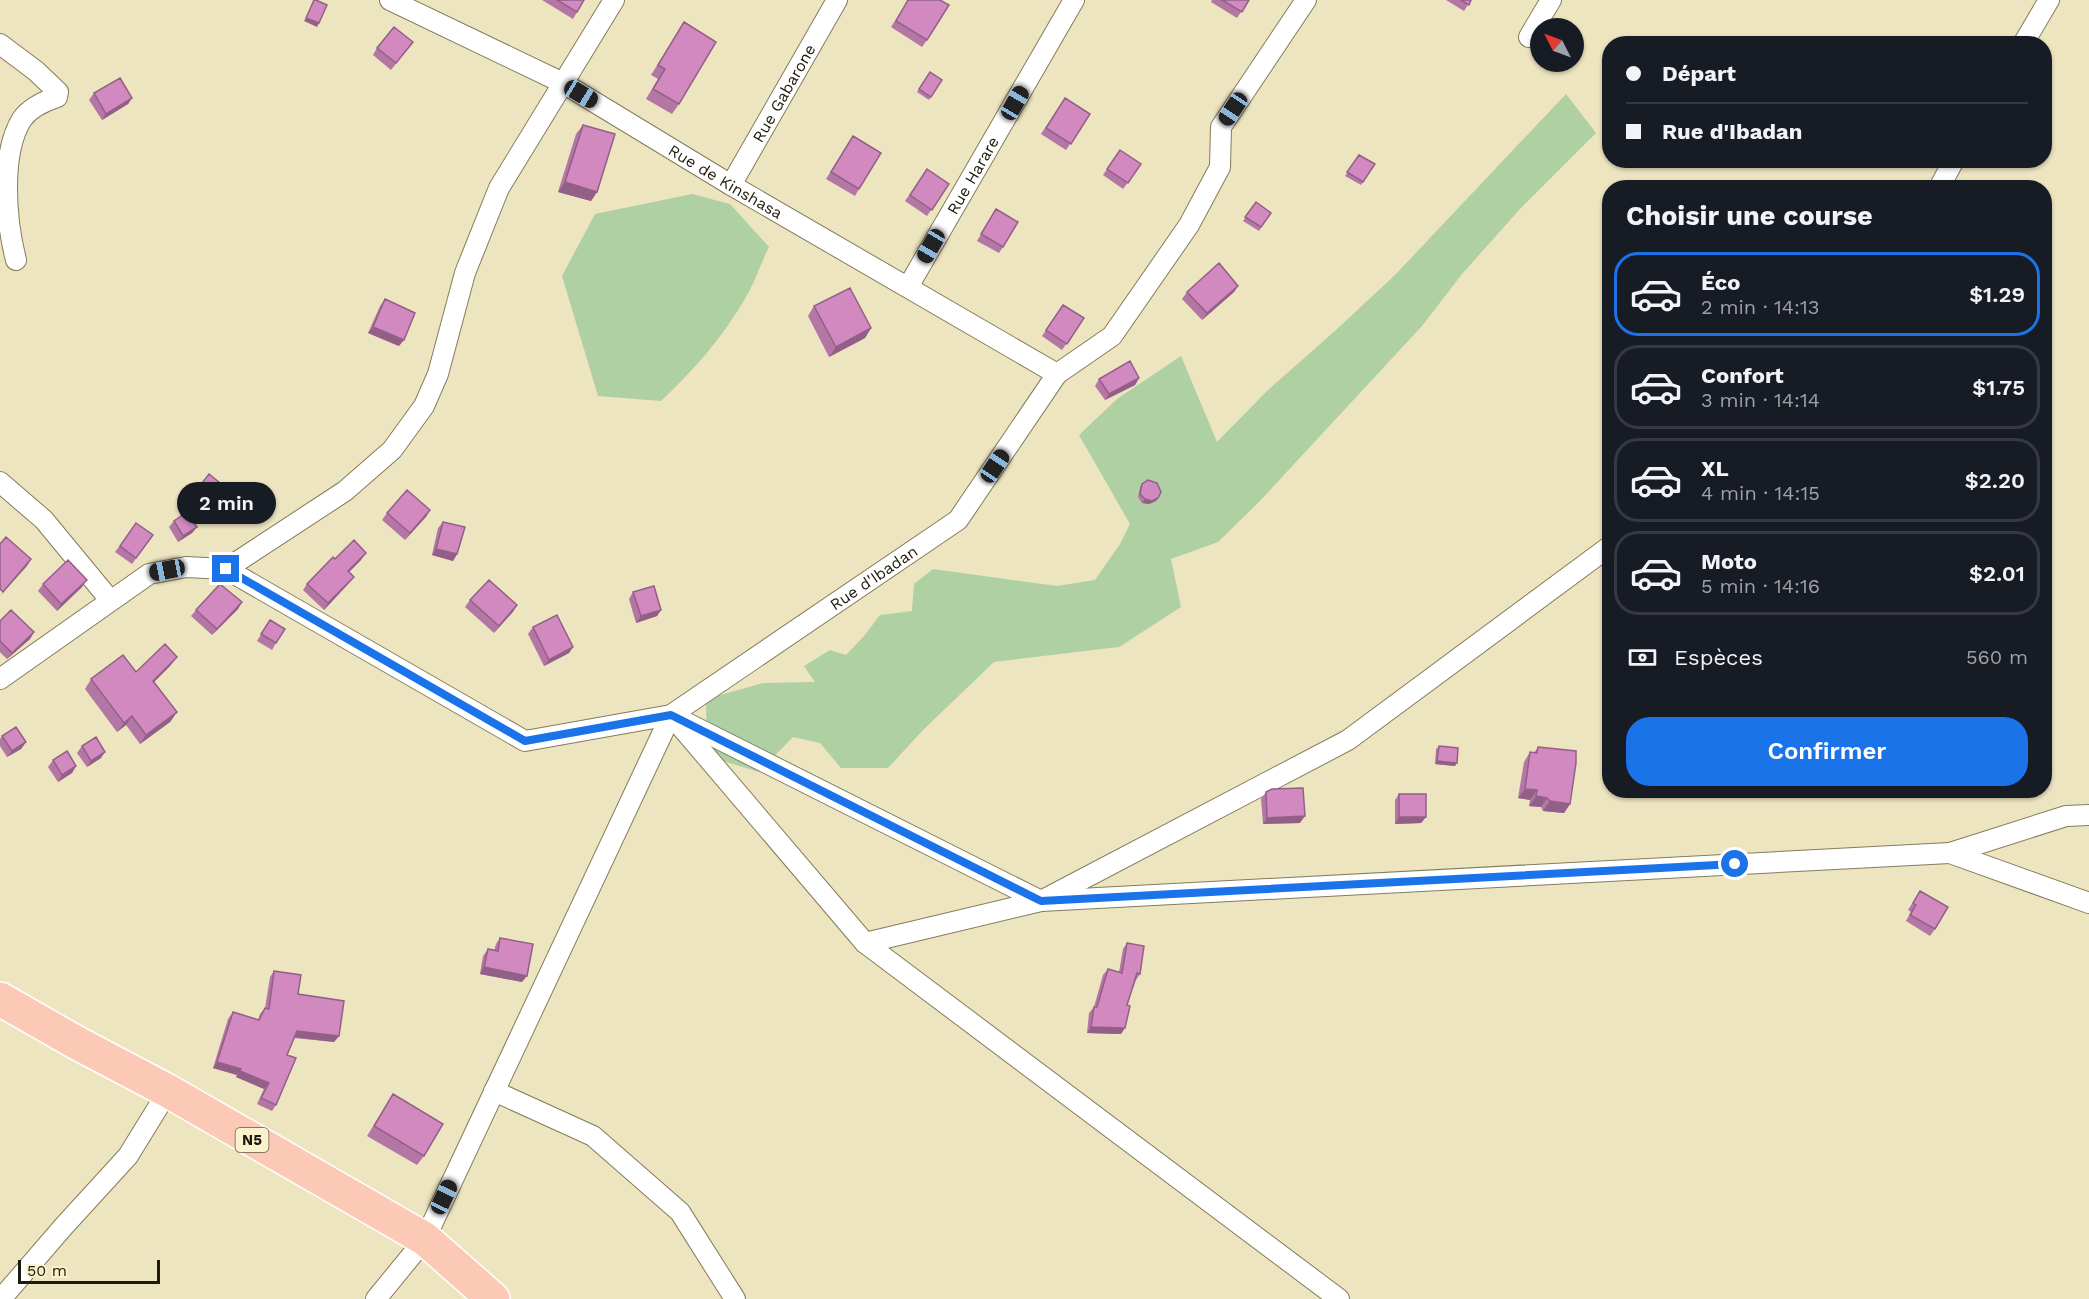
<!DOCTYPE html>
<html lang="fr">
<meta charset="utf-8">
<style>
body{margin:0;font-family:"Work Sans",sans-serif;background:#20242c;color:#f1f3f6;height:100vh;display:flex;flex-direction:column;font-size:22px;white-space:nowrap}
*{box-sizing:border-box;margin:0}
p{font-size:20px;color:#9ea1a6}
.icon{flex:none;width:33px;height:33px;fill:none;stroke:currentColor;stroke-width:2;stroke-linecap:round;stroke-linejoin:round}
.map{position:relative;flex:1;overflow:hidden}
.side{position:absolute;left:1602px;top:180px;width:450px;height:618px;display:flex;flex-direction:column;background:#171b24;border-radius:24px;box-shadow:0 2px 4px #0004}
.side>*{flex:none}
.top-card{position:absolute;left:1602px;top:36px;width:450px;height:132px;border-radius:24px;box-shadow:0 2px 4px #0004;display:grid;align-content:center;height:132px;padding:0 24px;background:#171b24}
.needle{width:39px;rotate:312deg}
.controls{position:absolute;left:1530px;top:18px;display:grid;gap:12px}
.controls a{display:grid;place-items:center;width:54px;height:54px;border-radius:50%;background:#171b24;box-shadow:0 2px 4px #0004;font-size:30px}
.scale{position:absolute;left:18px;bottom:15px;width:142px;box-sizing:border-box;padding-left:6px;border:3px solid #1f1b0e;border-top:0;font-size:16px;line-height:21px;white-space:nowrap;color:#1f1b0e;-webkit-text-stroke:4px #faf1cd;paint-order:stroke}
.end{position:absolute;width:27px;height:27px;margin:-14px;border:8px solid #1a73e8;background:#fff;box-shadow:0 0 0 3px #fff}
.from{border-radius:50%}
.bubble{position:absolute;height:42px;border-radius:21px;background:#171b24;box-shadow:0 2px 4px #0004;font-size:20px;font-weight:600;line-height:42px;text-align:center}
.car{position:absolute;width:18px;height:36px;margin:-18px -9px;border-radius:8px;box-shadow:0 0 4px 2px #0007;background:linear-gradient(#222 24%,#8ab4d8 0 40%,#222 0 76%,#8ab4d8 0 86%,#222 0)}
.top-card b{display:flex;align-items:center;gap:21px;height:57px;font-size:22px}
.top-card b+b{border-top:2px solid #363941}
.top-card i{width:15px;height:15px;background:#f1f3f6}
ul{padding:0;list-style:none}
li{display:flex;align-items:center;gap:18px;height:84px;margin:0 12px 9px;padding:0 12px;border:3px solid #363941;border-radius:24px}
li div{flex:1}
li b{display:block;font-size:22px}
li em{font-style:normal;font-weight:600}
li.on{border-color:#1a73e8}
li>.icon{width:54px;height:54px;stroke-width:1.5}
h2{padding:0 24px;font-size:27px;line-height:72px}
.pay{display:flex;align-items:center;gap:15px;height:66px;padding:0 24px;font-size:22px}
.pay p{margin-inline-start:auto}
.primary-button{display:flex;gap:12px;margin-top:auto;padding:12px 24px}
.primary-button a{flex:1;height:69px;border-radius:24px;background:#1a73e8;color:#fff;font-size:24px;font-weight:600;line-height:69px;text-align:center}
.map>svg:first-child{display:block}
.green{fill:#afd0a3}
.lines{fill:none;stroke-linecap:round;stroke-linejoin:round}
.street-casing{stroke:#847c5b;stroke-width:22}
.highway-casing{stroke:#fff;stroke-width:36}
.street{stroke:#fff;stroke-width:20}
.highway{stroke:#fcc9b7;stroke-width:33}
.wall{fill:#b476a5}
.shaded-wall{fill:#926086}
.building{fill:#d189c0;stroke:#926086;stroke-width:1.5}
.route{stroke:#1a73e8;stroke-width:8}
.labels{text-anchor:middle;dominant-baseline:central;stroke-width:6;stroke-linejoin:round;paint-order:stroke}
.shield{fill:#faf1cd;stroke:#615b47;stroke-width:1.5}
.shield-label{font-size:15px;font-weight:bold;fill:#1f1b0e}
.street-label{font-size:16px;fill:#1f1b0e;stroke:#faf1cd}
</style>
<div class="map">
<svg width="2089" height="1299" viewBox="0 0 2089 1299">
<rect width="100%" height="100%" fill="#ede4c0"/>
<path class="green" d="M1566,94L1596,133L1520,209L1462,274L1422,326L1259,502L1218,542L1171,559L1181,607L1119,647L994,662L923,730L888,768H841L820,743L793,737L759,772L707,756L706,699L763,683L815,682L804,666L830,650L846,655L864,636L880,615L912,611L914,584L933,569L1057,586L1095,580L1120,544L1130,524L1079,435L1117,399L1181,356L1217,442L1267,391L1336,330L1395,275Z
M692,194L730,204L769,247C761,263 755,282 746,297C723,337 694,370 661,401L598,396L562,276L595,214Z"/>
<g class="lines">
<defs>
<g id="street">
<path id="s1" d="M390,0L563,83L731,185L1057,374"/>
<path d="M1529,37L1551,0"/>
<path d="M0,44L36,71L58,92L57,97C45,101 30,108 22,119C0,154 6,221 16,260"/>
<path d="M2023,44L2049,0"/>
<path id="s2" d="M731,185L837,0"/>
<path d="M1939,188L1954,160"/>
<path id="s3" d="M908,287L1074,0"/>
<path d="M0,482L44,520L110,600"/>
<path id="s4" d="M226,569L525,741L671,715L958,520L1057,374L1112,336L1189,225L1220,167L1221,127L1306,0"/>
<path d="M0,679L149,574L186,567L226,569L345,491L392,450L424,406L438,374L465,273L499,188L614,0"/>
<path d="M671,715L1041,901L1348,740L1610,546"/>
<path d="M677,722L865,943L1339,1299"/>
<path d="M1950,853L2089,903"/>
<path d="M865,943L1041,901L1950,853L2066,816L2089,815"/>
<path d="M494,1091L593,1136L680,1212L735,1299"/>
<path d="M1,1299L64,1226L128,1156L168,1091"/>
<path d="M376,1299L425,1239L671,715"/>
</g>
<path id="highway" d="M0,999L77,1043L168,1091L425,1239L493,1299"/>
</defs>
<use href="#street" class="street-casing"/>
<use href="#highway" class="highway-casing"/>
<use href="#street" class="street"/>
<use href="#highway" class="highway"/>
</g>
<path class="wall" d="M542,0H584L573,19Z
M908,0L927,40L922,47L891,27Z
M1212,0H1249L1237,18L1211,2Z
M1446,0H1471L1464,11Z
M684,22L679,104L672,114L646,99L658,79L651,75Z
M377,48H408L391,70L373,55Z
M930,72L942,80L929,100L917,92Z
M94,93L132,98L128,104L102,120L89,100Z
M1065,98L1090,114L1066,150L1041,134Z
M583,125L597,192L591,201L558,192L576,134Z
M853,136L859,189L855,196L826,179Z
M1120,150L1141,164L1123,189L1103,175Z
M1359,155L1375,164L1361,185L1345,176Z
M927,169L949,184L927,216L905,201Z
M1256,202L1271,213L1259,231L1243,221Z
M996,209L1003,247L999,253L977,241Z
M1238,286L1234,292L1202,320L1182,299L1187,292Z
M385,299L399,346L368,333L380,306Z
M1063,305L1084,318L1062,350L1042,336Z
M814,306L871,328L865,338L829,357L808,316Z
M1139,378L1135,385L1105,400L1095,386L1099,379Z
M1142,484L1156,501L1149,504L1142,503L1138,497L1140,487Z
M216,490L195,516L184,507L188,501Z
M430,510L405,540L382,520L387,513Z
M174,521L197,527L192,533L178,542L169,527Z
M443,522L457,554L453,561L432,555L438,528Z
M136,523L153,535L132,564L115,552Z
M335,559L361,560L349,572V583L324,610L303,590L307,584Z
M43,584L82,587L57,611L38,591Z
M633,592L661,610L657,616L636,623L629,599Z
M470,600L517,605L494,633L465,607Z
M242,602L238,609L212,635L191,616L196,610Z
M270,620L276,643L272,650L257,641Z
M0,621L34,632L30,639L7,659L0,652Z
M533,627L573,647L569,653L544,666L528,634Z
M177,657L170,666L154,682L177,712L170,722L140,744L126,725L117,732L85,689L91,679L136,672Z
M2,736L26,742L21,749L7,757L0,746V739Z
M82,746L101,758L87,767L77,753Z
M1439,746L1455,766L1435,764L1436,749Z
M1538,747L1570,804L1564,813L1543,811L1541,807L1529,806L1530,800L1518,798L1524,762L1530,752L1534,753Z
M53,760L76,766L72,773L58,782L48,767Z
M1266,792L1300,823L1263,824L1261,799Z
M1399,794L1426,817L1421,823L1395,824V800Z
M1920,891L1935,929L1930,936L1906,921L1911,912L1908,910Z
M500,938L522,982L480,974L483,956L488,949L494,951L496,944Z
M1127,943L1140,974L1136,980L1127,1005L1121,1034L1087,1033L1089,1013L1094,1007L1103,975L1108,969L1119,972L1123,949Z
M274,971L339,1036L334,1042L294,1038L287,1055L276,1105L272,1111L257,1104L264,1089L236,1077L237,1075L213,1068L228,1019L233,1012L258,1020L260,1014L265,1008L270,977Z
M393,1094L424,1156L417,1165L367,1136Z"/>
<path class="shaded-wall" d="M306,18L319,23L317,27L304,21Z
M132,98L128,104L102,120L106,114Z
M565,182L597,192L591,201L558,192Z
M1238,286L1234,292L1202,320L1207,313Z
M373,327L404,340L399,346L368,333Z
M871,328L865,338L829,357L836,347Z
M1139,378L1135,385L1105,400L1109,394Z
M1158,498L1156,501L1149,504L1142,503L1145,499Z
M430,510L426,517L405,540L410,533Z
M197,527L192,533L178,542L183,536Z
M436,549L457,554L453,561L432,555Z
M366,553L361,560L343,578L348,571Z
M31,559L27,566L0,596L3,592Z
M354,577L349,583L324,610L328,603Z
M87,580L82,587L57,611L61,604Z
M242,602L238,609L212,635L217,629Z
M517,605L513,612L494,633L499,626Z
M661,610L657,616L636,623L641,616Z
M34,632L30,639L7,659L12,653Z
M573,647L569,653L544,666L549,660Z
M177,657L170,666L146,690L153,681Z
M177,712L170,722L140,744L146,735Z
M132,716L126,725L117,732L124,723Z
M26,742L21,749L7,757L12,751Z
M105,752L101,758L87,767L91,761Z
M1437,761L1457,763L1455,766L1435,764Z
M76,766L72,773L58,782L62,775Z
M1525,789L1537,790L1530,800L1518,798Z
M1536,796L1547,798L1541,807L1529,806Z
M1550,801L1570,804L1564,813L1543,811Z
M1305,816L1300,823L1263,824L1267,818Z
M1399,817H1426L1421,823L1395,824Z
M484,967L527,976L522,982L480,974Z
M1091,1027L1125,1028L1121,1034L1087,1033Z
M297,1031L339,1036L334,1042L292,1037Z
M217,1062L241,1069L237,1075L213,1068Z
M240,1071L269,1083L264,1089L236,1077Z"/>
<path class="building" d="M314,0H316L327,5L319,23L306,18Z
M557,0H584L577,12Z
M908,0H940L949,5L927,40L896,21Z
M1222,0H1249L1242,12Z
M1461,0H1471L1469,5Z
M684,22L716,42L679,104L653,89L665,69L658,65Z
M394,27L413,42L396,63L377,48Z
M930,72L942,80L931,97L919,89Z
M120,78L132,98L106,114L94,93Z
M1065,98L1090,114L1071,144L1046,128Z
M583,125L615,134L597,192L565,182Z
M853,136L881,153L859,189L831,172Z
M1120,150L1141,164L1128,183L1107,169Z
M1359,155L1375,164L1363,182L1347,172Z
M927,169L949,184L932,210L910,195Z
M1256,202L1271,213L1261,227L1245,217Z
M996,209L1018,222L1003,247L981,234Z
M1219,263L1238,286L1207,313L1187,292Z
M850,288L871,328L836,347L814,306Z
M385,299L415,313L404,340L373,327Z
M1063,305L1084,318L1067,344L1046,330Z
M1130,361L1139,378L1109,394L1099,379Z
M209,474L220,483L200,510L188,501Z
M1148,480L1157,483L1161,492L1158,498L1152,501L1145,499L1140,494L1142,484Z
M407,490L430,510L410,533L387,513Z
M187,512L197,527L183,536L174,521Z
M443,522L465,527L457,554L436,549Z
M136,523L153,535L136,558L120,546Z
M6,537L31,559L3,592L0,589V544Z
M354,540L366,553L348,571L354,577L328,603L307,584L333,557L335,559Z
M68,560L87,580L61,604L43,584Z
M489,580L517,605L499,626L470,600Z
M220,584L242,602L217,629L196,610Z
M654,586L661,610L641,616L633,592Z
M11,610L34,632L12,653L0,641V621Z
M557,615L573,647L549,660L533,627Z
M270,620L285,629L276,643L261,634Z
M165,644L177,657L153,681L177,712L146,735L132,716L124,723L91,679L123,655L136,672Z
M16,727L26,742L12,751L2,736Z
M96,737L105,752L91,761L82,746Z
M1439,746L1458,748L1457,763L1437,761Z
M1538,747L1576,751V763L1570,804L1550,801L1547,798L1536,796L1537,790L1525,789L1530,752L1537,753Z
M67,751L76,766L62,775L53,760Z
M1303,788L1305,816L1267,818L1266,792L1272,789Z
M1399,794H1426V817H1399Z
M1920,891L1948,907L1935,929L1910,915L1916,905L1913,903Z
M500,938L533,944L527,976L484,967L488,949L498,951Z
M1127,943L1144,946L1140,974L1137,973L1127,1005L1130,1006L1125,1028L1091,1027L1094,1007H1097L1108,969L1122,973Z
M274,971L301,975L298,994L344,1001L339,1036L297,1031L287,1055L296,1058L276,1105L261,1098L269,1083L240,1071L241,1069L217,1062L233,1012L259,1020L265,1008L269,1009Z
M393,1094L443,1124L424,1156L374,1126Z"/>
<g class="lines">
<path class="route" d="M226,569L525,741L671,715L1041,901L1735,864"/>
</g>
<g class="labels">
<rect class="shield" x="235.5" y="1128" width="33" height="24" rx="4.5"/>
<g class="shield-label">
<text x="252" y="1140">N5</text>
</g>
<g class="street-label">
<text stroke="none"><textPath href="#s2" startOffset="106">Rue Gabarone</textPath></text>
<text stroke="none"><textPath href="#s3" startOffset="129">Rue Harare</textPath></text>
<text stroke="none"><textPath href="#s1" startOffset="382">Rue de Kinshasa</textPath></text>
<text stroke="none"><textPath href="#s4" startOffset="738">Rue d'Ibadan</textPath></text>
</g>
</g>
</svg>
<div class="controls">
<a><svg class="needle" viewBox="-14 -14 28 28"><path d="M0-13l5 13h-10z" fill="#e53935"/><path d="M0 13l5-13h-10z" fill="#9ea1a6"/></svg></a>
</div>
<div class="scale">50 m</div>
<i class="end from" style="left:1735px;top:864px"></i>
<i class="end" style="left:226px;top:569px"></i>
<div class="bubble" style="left:177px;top:482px;width:99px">2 min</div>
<i class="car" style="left:581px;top:94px;rotate:121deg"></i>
<i class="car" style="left:1015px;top:103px;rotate:30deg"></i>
<i class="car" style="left:1233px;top:109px;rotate:214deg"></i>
<i class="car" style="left:931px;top:246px;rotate:210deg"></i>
<i class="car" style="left:995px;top:466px;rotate:34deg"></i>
<i class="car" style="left:167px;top:570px;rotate:259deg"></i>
<i class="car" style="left:444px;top:1197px;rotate:25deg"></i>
<div class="top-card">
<b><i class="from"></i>Départ</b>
<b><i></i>Rue d'Ibadan</b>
</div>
<section class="side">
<h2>Choisir une course</h2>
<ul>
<li class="on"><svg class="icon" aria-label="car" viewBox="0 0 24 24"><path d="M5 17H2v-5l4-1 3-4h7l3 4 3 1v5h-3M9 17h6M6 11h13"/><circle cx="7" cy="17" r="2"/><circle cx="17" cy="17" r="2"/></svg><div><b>Éco</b><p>2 min · 14:13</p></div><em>$1.29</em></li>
<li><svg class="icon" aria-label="car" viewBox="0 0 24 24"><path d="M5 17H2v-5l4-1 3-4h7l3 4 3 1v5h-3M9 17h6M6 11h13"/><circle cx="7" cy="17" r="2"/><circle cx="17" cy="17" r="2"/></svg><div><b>Confort</b><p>3 min · 14:14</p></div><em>$1.75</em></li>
<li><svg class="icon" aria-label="car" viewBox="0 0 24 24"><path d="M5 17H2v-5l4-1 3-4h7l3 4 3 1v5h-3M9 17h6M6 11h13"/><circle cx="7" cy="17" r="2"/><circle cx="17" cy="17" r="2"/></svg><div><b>XL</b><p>4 min · 14:15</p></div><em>$2.20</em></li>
<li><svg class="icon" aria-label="car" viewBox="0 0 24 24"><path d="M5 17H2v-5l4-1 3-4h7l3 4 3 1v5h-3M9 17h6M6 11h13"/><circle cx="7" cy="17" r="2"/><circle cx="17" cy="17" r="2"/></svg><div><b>Moto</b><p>5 min · 14:16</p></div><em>$2.01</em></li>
</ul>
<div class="pay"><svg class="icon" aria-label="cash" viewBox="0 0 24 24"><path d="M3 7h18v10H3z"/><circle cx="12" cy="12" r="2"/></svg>Espèces<p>560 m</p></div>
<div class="primary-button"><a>Confirmer</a></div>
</section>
</div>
